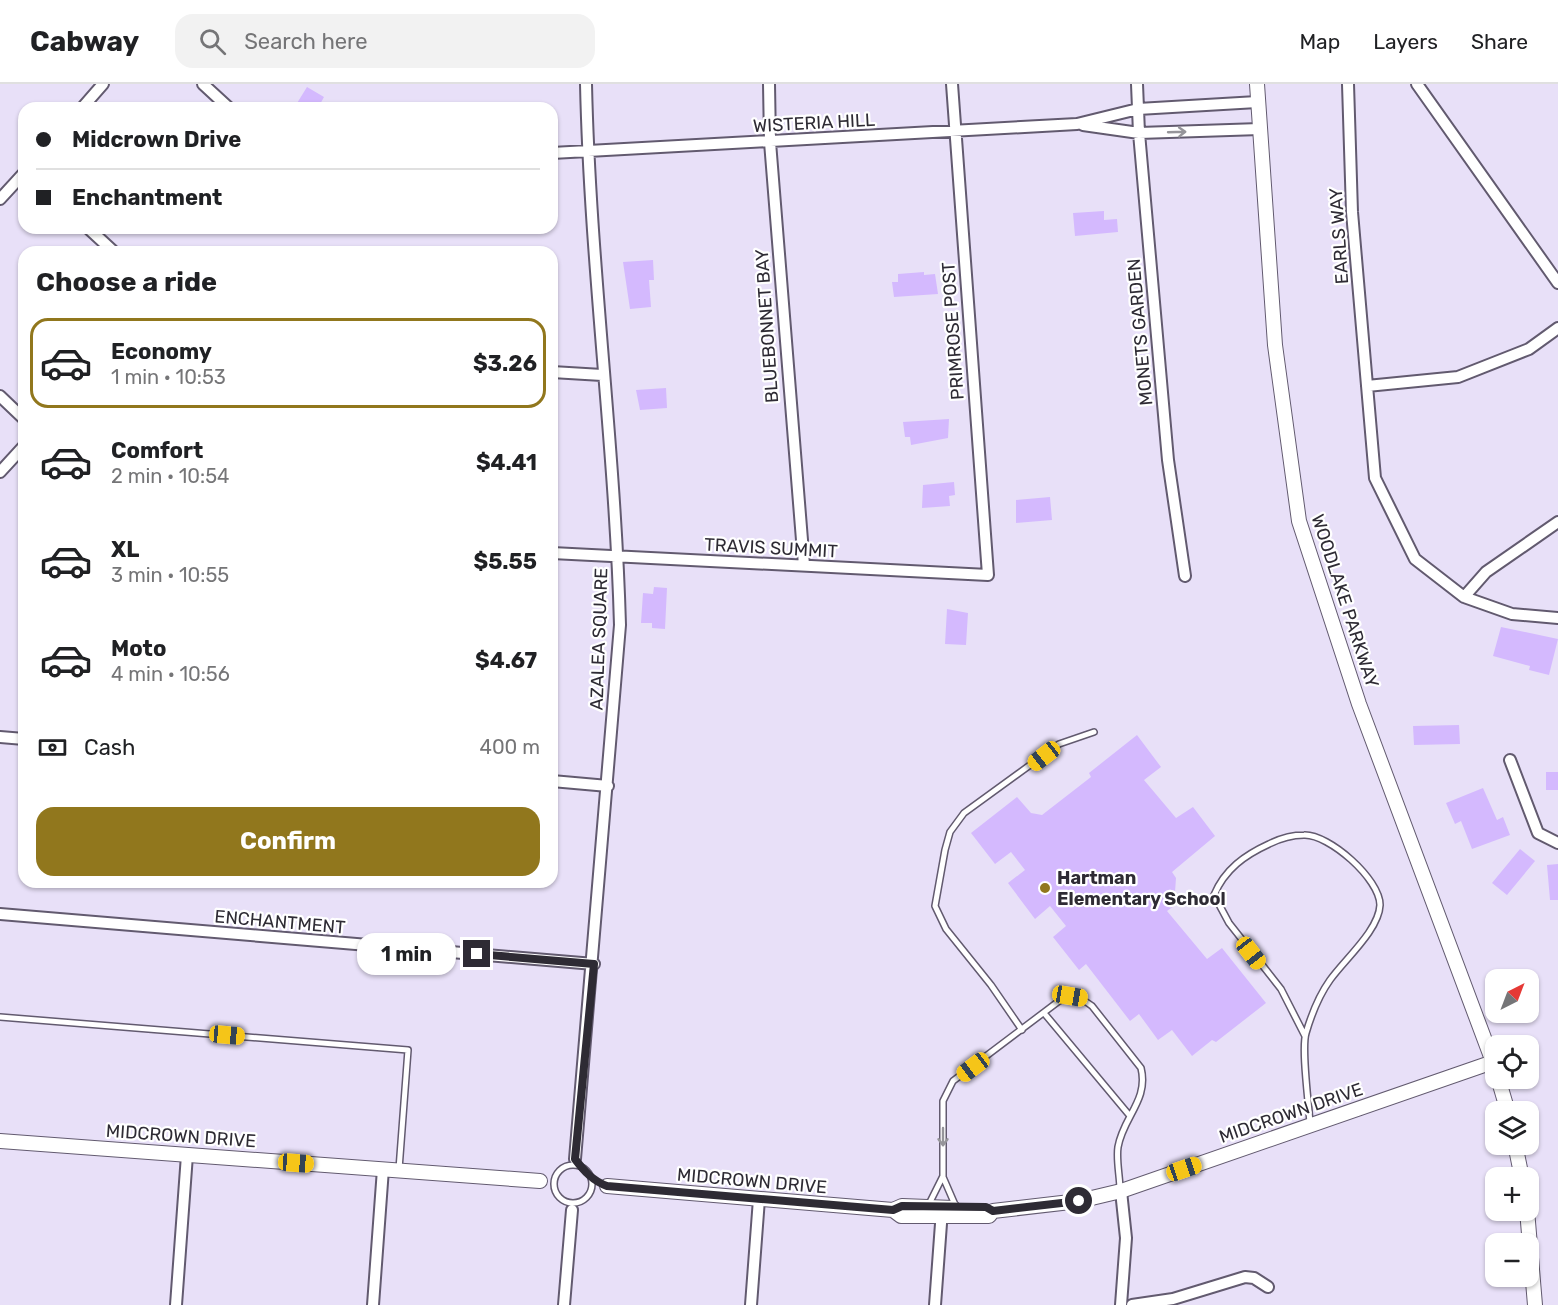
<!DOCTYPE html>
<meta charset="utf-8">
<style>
body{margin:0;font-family:Rubik,sans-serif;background:#f2f2f2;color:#202124;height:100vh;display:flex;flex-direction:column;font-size:22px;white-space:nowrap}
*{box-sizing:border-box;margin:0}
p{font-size:20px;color:#757577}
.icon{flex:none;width:33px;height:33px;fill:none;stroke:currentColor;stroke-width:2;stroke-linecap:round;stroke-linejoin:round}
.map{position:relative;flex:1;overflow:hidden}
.details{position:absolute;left:18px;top:162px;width:540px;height:642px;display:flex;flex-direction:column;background:#fff;border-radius:18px;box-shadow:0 2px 4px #0004}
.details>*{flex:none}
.hud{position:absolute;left:18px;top:18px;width:540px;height:132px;border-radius:18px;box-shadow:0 2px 4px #0004;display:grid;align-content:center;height:132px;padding:0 18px;background:#fff}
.needle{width:39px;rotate:42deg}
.fabs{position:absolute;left:1485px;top:885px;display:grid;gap:12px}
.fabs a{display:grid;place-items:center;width:54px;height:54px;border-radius:12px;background:#fff;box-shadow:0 2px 4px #0004;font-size:30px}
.end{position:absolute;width:27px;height:27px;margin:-14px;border:8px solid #2e2b34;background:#fff;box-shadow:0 0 0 3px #fff}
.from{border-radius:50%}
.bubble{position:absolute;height:42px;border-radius:18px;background:#fff;box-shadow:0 2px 4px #0004;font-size:20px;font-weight:700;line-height:42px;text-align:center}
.car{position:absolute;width:18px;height:36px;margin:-18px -9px;border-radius:8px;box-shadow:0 0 4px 2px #0007;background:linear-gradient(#f5c518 24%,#345 0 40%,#f5c518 0 76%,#345 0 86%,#f5c518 0)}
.hud b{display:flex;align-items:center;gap:21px;height:57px;font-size:22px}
.hud b+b{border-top:2px solid #e0e0e0}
.hud i{width:15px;height:15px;background:#202124}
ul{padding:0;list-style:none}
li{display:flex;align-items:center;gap:18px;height:90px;margin:0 12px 9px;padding:0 6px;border:3px solid transparent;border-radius:18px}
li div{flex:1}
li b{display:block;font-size:22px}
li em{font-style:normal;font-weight:700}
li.on{border-color:#91771d}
li>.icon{width:54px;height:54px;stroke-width:1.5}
h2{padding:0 18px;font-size:27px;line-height:72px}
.pay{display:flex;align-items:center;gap:15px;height:66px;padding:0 18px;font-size:22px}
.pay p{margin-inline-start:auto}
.action{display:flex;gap:12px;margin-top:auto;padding:12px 18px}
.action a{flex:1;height:69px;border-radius:18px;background:#91771d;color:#fff;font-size:24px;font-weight:700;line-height:69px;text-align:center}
header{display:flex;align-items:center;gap:36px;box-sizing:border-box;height:84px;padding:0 30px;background:#fff;border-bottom:2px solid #e0e0e0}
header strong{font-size:28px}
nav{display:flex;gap:33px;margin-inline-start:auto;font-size:21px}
.search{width:420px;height:54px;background:#f2f2f2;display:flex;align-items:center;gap:15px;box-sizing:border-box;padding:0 21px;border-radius:18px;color:#757577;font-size:22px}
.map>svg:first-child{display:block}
.building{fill:#d4b9fe}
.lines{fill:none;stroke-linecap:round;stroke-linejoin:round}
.service-casing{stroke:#625a6f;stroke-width:8}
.minor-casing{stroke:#625a6f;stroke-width:14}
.tertiary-casing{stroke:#625a6f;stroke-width:16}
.service{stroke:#fff;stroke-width:5}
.minor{stroke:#fff;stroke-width:10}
.tertiary{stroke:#fff;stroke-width:14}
.oneway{stroke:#96959a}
.route{stroke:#2e2b34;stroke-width:8}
.poi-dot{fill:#91771d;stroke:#fff;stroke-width:2}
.labels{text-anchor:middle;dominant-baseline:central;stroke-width:4.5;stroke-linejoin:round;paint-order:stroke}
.street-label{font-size:18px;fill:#2e2b34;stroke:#fff}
.poi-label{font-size:18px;font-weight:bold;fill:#2e2b34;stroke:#fff;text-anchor:start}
</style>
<header>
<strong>Cabway</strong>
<div class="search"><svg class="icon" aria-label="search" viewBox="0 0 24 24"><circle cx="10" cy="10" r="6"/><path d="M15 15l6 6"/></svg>Search here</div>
<nav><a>Map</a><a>Layers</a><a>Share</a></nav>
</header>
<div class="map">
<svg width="1558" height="1221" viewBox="0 0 1558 1221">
<rect width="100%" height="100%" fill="#e8e0f8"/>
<path class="building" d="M307,3L324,13L318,24H294Z
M1104,127V136L1117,135L1118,148L1075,152L1073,129Z
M653,176L654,196H649L651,223L630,225L623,178Z
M924,188V191L935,190L938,210L894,213L892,198H898V190Z
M666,304L667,324L640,326L636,306Z
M949,335L948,354L911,361L910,353H905L903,338Z
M954,398L955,411L949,412L950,422L922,424L923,401Z
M1050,413L1052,436L1016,439V416Z
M654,503L667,504L665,545L652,544V539H641L643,509L653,510Z
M947,525L968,529L966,561L945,560Z
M1501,543L1558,555L1549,591L1529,586L1530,582L1493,572Z
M1459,641L1460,660L1414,661L1413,642Z
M1137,651L1161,683L1144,696L1176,734L1193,723L1215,752L1172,788L1176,794L1174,822L1167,827L1207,875L1222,864L1266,919L1216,958L1212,956L1192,972L1172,946L1158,956L1139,930L1130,937L1086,880L1079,886L1053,853L1066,842L1050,822L1035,835L1008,799L1025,786L1011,768L995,780L971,749L1017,713L1031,729L1042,731L1091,693L1089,689Z
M1546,688H1558V706H1546Z
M1483,704L1497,736L1503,733L1510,751L1472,765L1461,737L1455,740L1446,719Z
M1520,765L1535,777L1507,811L1492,799Z
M1558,780V816H1550L1547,781Z"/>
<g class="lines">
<defs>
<path id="service" d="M1044,929L1130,1032
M0,933L408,966L399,1085
M1022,946L991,901L946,845L935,822L945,766L950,748L964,729L1059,660L1094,648
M1305,952L1281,905L1229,839L1214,811C1225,785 1245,771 1269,760C1279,755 1293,751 1304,751C1329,750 1380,795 1380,821C1379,846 1345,875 1330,896C1320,910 1311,932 1306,949C1301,965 1309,1020 1310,1040
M554 1100a19 19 0 1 1 38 0a19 19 0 1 1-38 0Z
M943,1093L956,1123
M928,1122L943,1092V1017L953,997L1059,917C1073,911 1080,913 1092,922L1141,984C1149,1016 1123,1033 1118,1063C1116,1076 1120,1093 1120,1106"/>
<path id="minor" d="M203,0L229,24
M769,0L770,58L804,481
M1137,0L1139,49L1168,376L1185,492
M1348,0L1352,128L1375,394L1415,475L1464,513L1512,530L1558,534
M1417,0L1558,199
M82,24L103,0
M1083,41L1139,49L1260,45
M552,69L1077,40L1138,25L1257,18
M0,115L24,89
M88,144L114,168
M552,288L602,291
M1367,302L1458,293L1529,265L1558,244
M0,312L24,335
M0,388L24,362
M552,469L988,491L952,0
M1464,513L1486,488L1558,438
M0,653L24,655
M1510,676L1538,749L1558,759
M552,697L608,702
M0,830L594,880
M575,1075L620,541C615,361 590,181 586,0
M1121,1107L1126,1154L1121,1221
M176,1221L187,1071
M373,1221L383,1085
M564,1221L572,1126
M751,1221L759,1115
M935,1221L942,1126
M1132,1221L1173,1215L1245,1193L1254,1194L1268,1203"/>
<path id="tertiary" d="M1257,0L1275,261L1299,437L1359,620L1496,986
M1498,994L1508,1028
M0,1057L540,1097
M1515,1060L1522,1094
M607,1102L893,1126L901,1132H989L993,1127L1079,1117L1121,1107L1493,978
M893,1126L902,1122L953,1124
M1527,1126L1535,1221"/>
</defs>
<use href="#service" class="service-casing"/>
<use href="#minor" class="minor-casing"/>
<use href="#tertiary" class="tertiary-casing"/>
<use href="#service" class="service"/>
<use href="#minor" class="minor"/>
<use href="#tertiary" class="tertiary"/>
</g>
<defs><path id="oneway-shaft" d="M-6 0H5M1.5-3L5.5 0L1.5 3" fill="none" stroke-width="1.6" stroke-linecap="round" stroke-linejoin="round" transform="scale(1.5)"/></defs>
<g class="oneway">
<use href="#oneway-shaft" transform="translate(1177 48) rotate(-2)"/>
<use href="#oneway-shaft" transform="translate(943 1053) rotate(90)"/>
</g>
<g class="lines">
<path class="route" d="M477,870L594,880L575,1075C584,1087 593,1097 607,1102L893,1126L902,1122L986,1123L993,1127L1079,1117"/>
</g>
<circle class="poi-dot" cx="1045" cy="804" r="6"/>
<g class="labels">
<g class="street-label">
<text transform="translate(814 39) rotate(-3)">WISTERIA HILL</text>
<text transform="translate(1339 152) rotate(-94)">EARLS WAY</text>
<text transform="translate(767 242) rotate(-94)">BLUEBONNET BAY</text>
<text transform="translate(953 247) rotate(-94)">PRIMROSE POST</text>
<text transform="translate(1140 248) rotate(-95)">MONETS GARDEN</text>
<text transform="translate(771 464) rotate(3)">TRAVIS SUMMIT</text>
<text transform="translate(1345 517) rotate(72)">WOODLAKE PARKWAY</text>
<text transform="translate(599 555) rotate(-88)">AZALEA SQUARE</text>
<text transform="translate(280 838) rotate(5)">ENCHANTMENT</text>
<text transform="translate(1291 1029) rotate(-19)">MIDCROWN DRIVE</text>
<text transform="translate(181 1052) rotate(4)">MIDCROWN DRIVE</text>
<text transform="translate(752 1097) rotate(5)">MIDCROWN DRIVE</text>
</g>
<g class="poi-label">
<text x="1057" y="794">Hartman<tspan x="1057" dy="21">Elementary School</tspan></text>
</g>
</g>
</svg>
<div class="fabs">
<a><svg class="needle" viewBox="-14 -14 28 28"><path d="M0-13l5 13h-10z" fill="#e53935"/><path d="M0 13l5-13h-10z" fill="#757577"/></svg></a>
<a><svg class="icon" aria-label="locate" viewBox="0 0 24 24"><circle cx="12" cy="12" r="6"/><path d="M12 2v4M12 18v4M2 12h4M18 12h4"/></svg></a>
<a><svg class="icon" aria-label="layers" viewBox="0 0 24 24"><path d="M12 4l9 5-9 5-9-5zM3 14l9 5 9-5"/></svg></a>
<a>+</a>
<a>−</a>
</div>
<i class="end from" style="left:1079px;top:1117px"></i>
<i class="end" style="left:477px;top:870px"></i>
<div class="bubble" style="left:357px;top:849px;width:99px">1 min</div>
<i class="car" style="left:1044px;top:672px;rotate:232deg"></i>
<i class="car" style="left:1251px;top:869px;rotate:142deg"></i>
<i class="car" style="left:1070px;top:912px;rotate:100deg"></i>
<i class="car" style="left:227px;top:951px;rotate:95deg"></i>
<i class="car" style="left:973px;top:983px;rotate:233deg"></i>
<i class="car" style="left:296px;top:1079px;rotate:94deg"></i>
<i class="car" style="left:1184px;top:1085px;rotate:71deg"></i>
<div class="hud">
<b><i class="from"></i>Midcrown Drive</b>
<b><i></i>Enchantment</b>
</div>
<section class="details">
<h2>Choose a ride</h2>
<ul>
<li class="on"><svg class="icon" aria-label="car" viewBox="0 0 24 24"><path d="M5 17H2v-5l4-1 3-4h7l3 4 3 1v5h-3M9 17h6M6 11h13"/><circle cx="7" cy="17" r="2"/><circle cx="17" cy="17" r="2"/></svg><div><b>Economy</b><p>1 min · 10:53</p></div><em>$3.26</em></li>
<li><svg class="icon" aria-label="car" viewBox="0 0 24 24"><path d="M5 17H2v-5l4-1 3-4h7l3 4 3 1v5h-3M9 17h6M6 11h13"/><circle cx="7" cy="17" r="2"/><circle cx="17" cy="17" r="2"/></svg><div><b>Comfort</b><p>2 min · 10:54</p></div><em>$4.41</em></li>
<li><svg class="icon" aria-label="car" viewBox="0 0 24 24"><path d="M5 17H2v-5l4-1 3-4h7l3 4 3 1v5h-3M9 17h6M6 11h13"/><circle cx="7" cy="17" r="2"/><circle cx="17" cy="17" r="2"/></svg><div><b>XL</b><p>3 min · 10:55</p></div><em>$5.55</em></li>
<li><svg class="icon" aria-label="car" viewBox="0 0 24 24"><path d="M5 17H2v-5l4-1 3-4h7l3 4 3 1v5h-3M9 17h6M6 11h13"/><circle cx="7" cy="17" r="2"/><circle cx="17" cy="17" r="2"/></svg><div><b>Moto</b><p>4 min · 10:56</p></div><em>$4.67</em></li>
</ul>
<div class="pay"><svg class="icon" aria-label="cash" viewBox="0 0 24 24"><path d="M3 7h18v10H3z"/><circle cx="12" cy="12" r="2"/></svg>Cash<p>400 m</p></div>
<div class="action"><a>Confirm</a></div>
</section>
</div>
